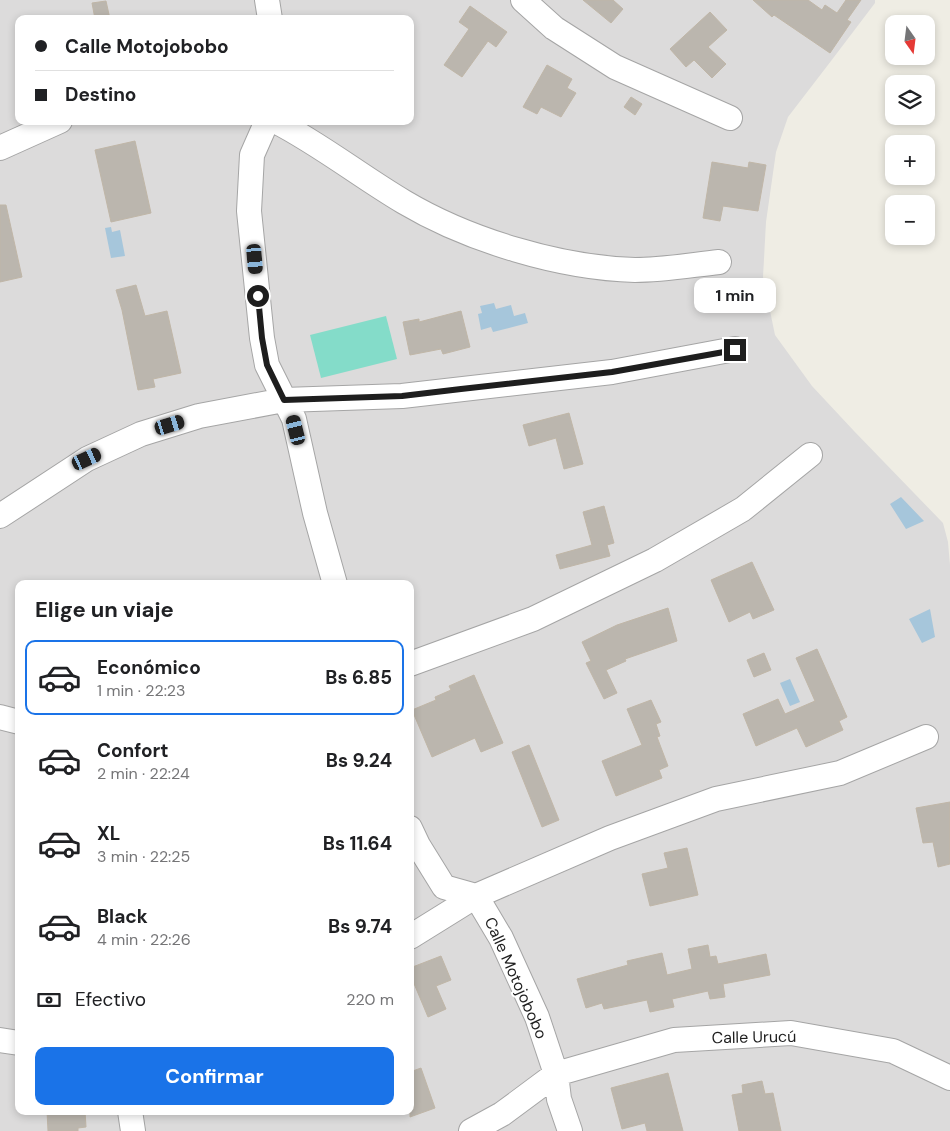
<!DOCTYPE html>
<html lang="es">
<meta charset="utf-8">
<style>
body{margin:0;font-family:"DM Sans",sans-serif;background:#f2f2f2;color:#202124;height:100vh;display:flex;flex-direction:column;font-size:19px;white-space:nowrap}
*{box-sizing:border-box;margin:0}
p{font-size:16px;color:#757577}
.icon{flex:none;width:28px;height:28px;fill:none;stroke:currentColor;stroke-width:2;stroke-linecap:round;stroke-linejoin:round}
.map{position:relative;flex:1;overflow:hidden}
.sheet{position:absolute;left:15px;top:580px;width:399px;height:535px;display:flex;flex-direction:column;background:#fff;border-radius:10px;box-shadow:0 2px 8px #0003}
.sheet>*{flex:none}
.banner{position:absolute;left:15px;top:15px;width:399px;height:110px;border-radius:10px;box-shadow:0 2px 8px #0003;display:grid;align-content:center;height:110px;padding:0 20px;background:#fff}
.needle{width:32px;rotate:166deg}
.controls{position:absolute;left:885px;top:15px;display:grid;gap:10px}
.controls a{display:grid;place-items:center;width:50px;height:50px;border-radius:10px;background:#fff;box-shadow:0 2px 8px #0003;font-size:25px}
.end{position:absolute;width:22px;height:22px;margin:-11px;border:6px solid #1e1e1e;background:#fff;box-shadow:0 0 0 2px #fff}
.from{border-radius:50%}
.bubble{position:absolute;height:35px;border-radius:10px;background:#fff;box-shadow:0 2px 8px #0003;font-size:16px;font-weight:700;line-height:35px;text-align:center}
.car{position:absolute;width:15px;height:30px;margin:-15px -8px;border-radius:6px;box-shadow:0 0 4px 1px #0007;background:linear-gradient(#222 24%,#8ab4d8 0 40%,#222 0 76%,#8ab4d8 0 86%,#222 0)}
.banner b{display:flex;align-items:center;gap:18px;height:48px;font-size:19px}
.banner b+b{border-top:1px solid #e0e0e0}
.banner i{width:12px;height:12px;background:#202124}
ul{padding:0;list-style:none}
li{display:flex;align-items:center;gap:15px;height:75px;margin:0 10px 8px;padding:0 10px;border:2px solid transparent;border-radius:10px}
li div{flex:1}
li b{display:block;font-size:19px}
li em{font-style:normal;font-weight:700}
li.on{border-color:#1a73e8}
li>.icon{width:45px;height:45px;stroke-width:1.5}
h2{padding:0 20px;font-size:22px;line-height:60px}
.pay{display:flex;align-items:center;gap:12px;height:55px;padding:0 20px;font-size:19px}
.pay p{margin-inline-start:auto}
.primary-button{display:flex;gap:10px;margin-top:auto;padding:10px 20px}
.primary-button a{flex:1;height:58px;border-radius:10px;background:#1a73e8;color:#fff;font-size:20px;font-weight:700;line-height:58px;text-align:center}
.map>svg:first-child{display:block}
.residential{fill:#dcdbdb;fill-rule:evenodd}
.pitch{fill:#84dcc9}
.water{fill:#a6c6db}
.building{fill:#bbb6ae;stroke:#c0b6a7}
.lines{fill:none;stroke-linecap:round;stroke-linejoin:round}
.minor-casing{stroke:#a5a5a5;stroke-width:26}
.minor{stroke:#fff;stroke-width:24}
.route{stroke:#1e1e1e;stroke-width:6}
.labels{text-anchor:middle;dominant-baseline:central;stroke-width:4;stroke-linejoin:round;paint-order:stroke}
.street-label{font-size:16px;fill:#1e1e1e;stroke:#fff}
</style>
<div class="map">
<svg width="950" height="1131" viewBox="0 0 950 1131">
<rect width="100%" height="100%" fill="#efede4"/>
<path class="residential" d="M0,0H875V3L831,61L788,117L776,152L766,222L763,277L775,335L812,386L854,431L943,523L948,542L950,565V1131H0ZM19,19H410V121H19ZM19,584H410V1111H19Z"/>
<path class="pitch" d="M386,316L397,359L321,378L310,335Z"/>
<path class="water" d="M111,227L112,232L120,230L125,256L111,258L105,228Z
M494,303L496,309L511,305L514,316L525,313L528,323L493,332L491,327L481,330L478,314L482,313L480,306Z
M901,497L924,521L906,529L890,504Z
M930,609L935,637L922,643L909,619Z
M790,679L800,702L790,706L780,683Z"/>
<path class="building" d="M583,0H613L623,9L611,23Z
M753,0H808L822,10L825,5L837,13L846,0H861L847,20L851,22L830,53L774,15L772,17Z
M106,1L110,19H95L92,3Z
M470,6L507,32L496,47L488,41L462,77L444,65L469,29L459,22Z
M710,12L727,30L708,47L726,64L712,78L694,60L686,67L670,49Z
M547,65L572,79L567,88L576,93L561,117L541,107L537,114L523,107Z
M631,97L642,104L635,115L624,107Z
M135,141L151,213L111,222L95,150Z
M712,162L748,168L749,162L766,165L758,211L723,206L720,221L703,218Z
M0,205H6L22,277L0,282Z
M136,285L145,316L167,311L181,373L153,379L155,387L138,390L122,310L116,290Z
M461,311L470,347L443,354L441,349L410,355L403,322L419,319V322Z
M569,413L583,464L564,469L556,438L529,446L523,425Z
M604,506L614,543L607,545L610,556L560,569L556,555L592,545L583,512Z
M752,562L774,610L753,619L750,612L729,622L711,580Z
M668,608L677,641L625,659L626,661L606,670L617,693L604,699L586,663L591,661L582,642L617,625Z
M817,649L847,717L839,721L843,730L806,747L797,728L756,746L743,714L778,699L785,714L815,701L796,658Z
M764,653L771,670L754,677L747,660Z
M474,675L503,743L481,752L475,738L432,757L412,710L436,700L435,697L451,690L449,686Z
M651,700L661,722L656,724L660,736L657,737L668,766L659,770L662,778L616,796L602,761L642,745L627,709Z
M529,745L559,820L542,827L512,752Z
M950,802V864L938,867L933,842L923,843L916,808Z
M687,848L698,895L650,906L642,874L668,868L664,853Z
M708,945L710,957L716,956L718,964L766,954L770,975L723,984L725,997L710,999L708,991L672,999L674,1007L650,1012L647,1000L604,1009L602,1003L586,1008L577,979L628,965L627,961L662,953L667,975L692,969L688,949Z
M441,956L451,980L436,986L446,1009L428,1017L410,974V968Z
M421,1068L435,1108L410,1117V1072Z
M668,1073L683,1131H647L645,1123L622,1129L611,1088Z
M762,1081L765,1094L773,1093L781,1131H739L732,1095L743,1093L742,1085Z
M47,1111H85L86,1127L78,1128V1131H48Z"/>
<g class="lines">
<defs>
<path id="minor" d="M267,0L270,19
M523,0L554,28L615,67L730,118
M267,121L252,155L249,211L262,338L267,365L294,419L315,513L335,584
M275,121C320,144 360,176 404,202C468,240 560,268 635,270C663,270 691,265 719,262
M0,148L60,121
M0,516L87,459L141,434L199,416L284,400L402,396L612,372L735,349
M410,664L533,619L655,560L743,509L810,455
M0,717L19,722
M410,828L418,845L444,887L476,896L501,938L537,1017L556,1074L559,1099L570,1131
M410,937L476,896L610,838L716,799L840,773L926,737
M0,1040L19,1043
M130,1111L133,1131
M471,1131L502,1114L556,1074L674,1040L791,1033L893,1051L950,1078"/>
</defs>
<use href="#minor" class="minor-casing"/>
<use href="#minor" class="minor"/>
</g>
<g class="lines">
<path class="route" d="M258,296L262,338L267,365L284,400L402,396L461,389L612,372L735,350"/>
</g>
<g class="labels">
<g class="street-label">
<text transform="translate(516 978) rotate(66)">Calle Motojobobo</text>
<text transform="translate(754 1037) rotate(-1)">Calle Urucú</text>
</g>
</g>
</svg>
<div class="controls">
<a><svg class="needle" viewBox="-14 -14 28 28"><path d="M0-13l5 13h-10z" fill="#e53935"/><path d="M0 13l5-13h-10z" fill="#757577"/></svg></a>
<a><svg class="icon" aria-label="layers" viewBox="0 0 24 24"><path d="M12 4l9 5-9 5-9-5zM3 14l9 5 9-5"/></svg></a>
<a>+</a>
<a>−</a>
</div>
<i class="end from" style="left:258px;top:296px"></i>
<i class="end" style="left:735px;top:350px"></i>
<div class="bubble" style="left:694px;top:278px;width:82px">1 min</div>
<i class="car" style="left:255px;top:259px;rotate:175deg"></i>
<i class="car" style="left:170px;top:425px;rotate:73deg"></i>
<i class="car" style="left:296px;top:430px;rotate:346deg"></i>
<i class="car" style="left:87px;top:459px;rotate:65deg"></i>
<div class="banner">
<b><i class="from"></i>Calle Motojobobo</b>
<b><i></i>Destino</b>
</div>
<section class="sheet">
<h2>Elige un viaje</h2>
<ul>
<li class="on"><svg class="icon" aria-label="car" viewBox="0 0 24 24"><path d="M5 17H2v-5l4-1 3-4h7l3 4 3 1v5h-3M9 17h6M6 11h13"/><circle cx="7" cy="17" r="2"/><circle cx="17" cy="17" r="2"/></svg><div><b>Económico</b><p>1 min · 22:23</p></div><em>Bs 6.85</em></li>
<li><svg class="icon" aria-label="car" viewBox="0 0 24 24"><path d="M5 17H2v-5l4-1 3-4h7l3 4 3 1v5h-3M9 17h6M6 11h13"/><circle cx="7" cy="17" r="2"/><circle cx="17" cy="17" r="2"/></svg><div><b>Confort</b><p>2 min · 22:24</p></div><em>Bs 9.24</em></li>
<li><svg class="icon" aria-label="car" viewBox="0 0 24 24"><path d="M5 17H2v-5l4-1 3-4h7l3 4 3 1v5h-3M9 17h6M6 11h13"/><circle cx="7" cy="17" r="2"/><circle cx="17" cy="17" r="2"/></svg><div><b>XL</b><p>3 min · 22:25</p></div><em>Bs 11.64</em></li>
<li><svg class="icon" aria-label="car" viewBox="0 0 24 24"><path d="M5 17H2v-5l4-1 3-4h7l3 4 3 1v5h-3M9 17h6M6 11h13"/><circle cx="7" cy="17" r="2"/><circle cx="17" cy="17" r="2"/></svg><div><b>Black</b><p>4 min · 22:26</p></div><em>Bs 9.74</em></li>
</ul>
<div class="pay"><svg class="icon" aria-label="cash" viewBox="0 0 24 24"><path d="M3 7h18v10H3z"/><circle cx="12" cy="12" r="2"/></svg>Efectivo<p>220 m</p></div>
<div class="primary-button"><a>Confirmar</a></div>
</section>
</div>
